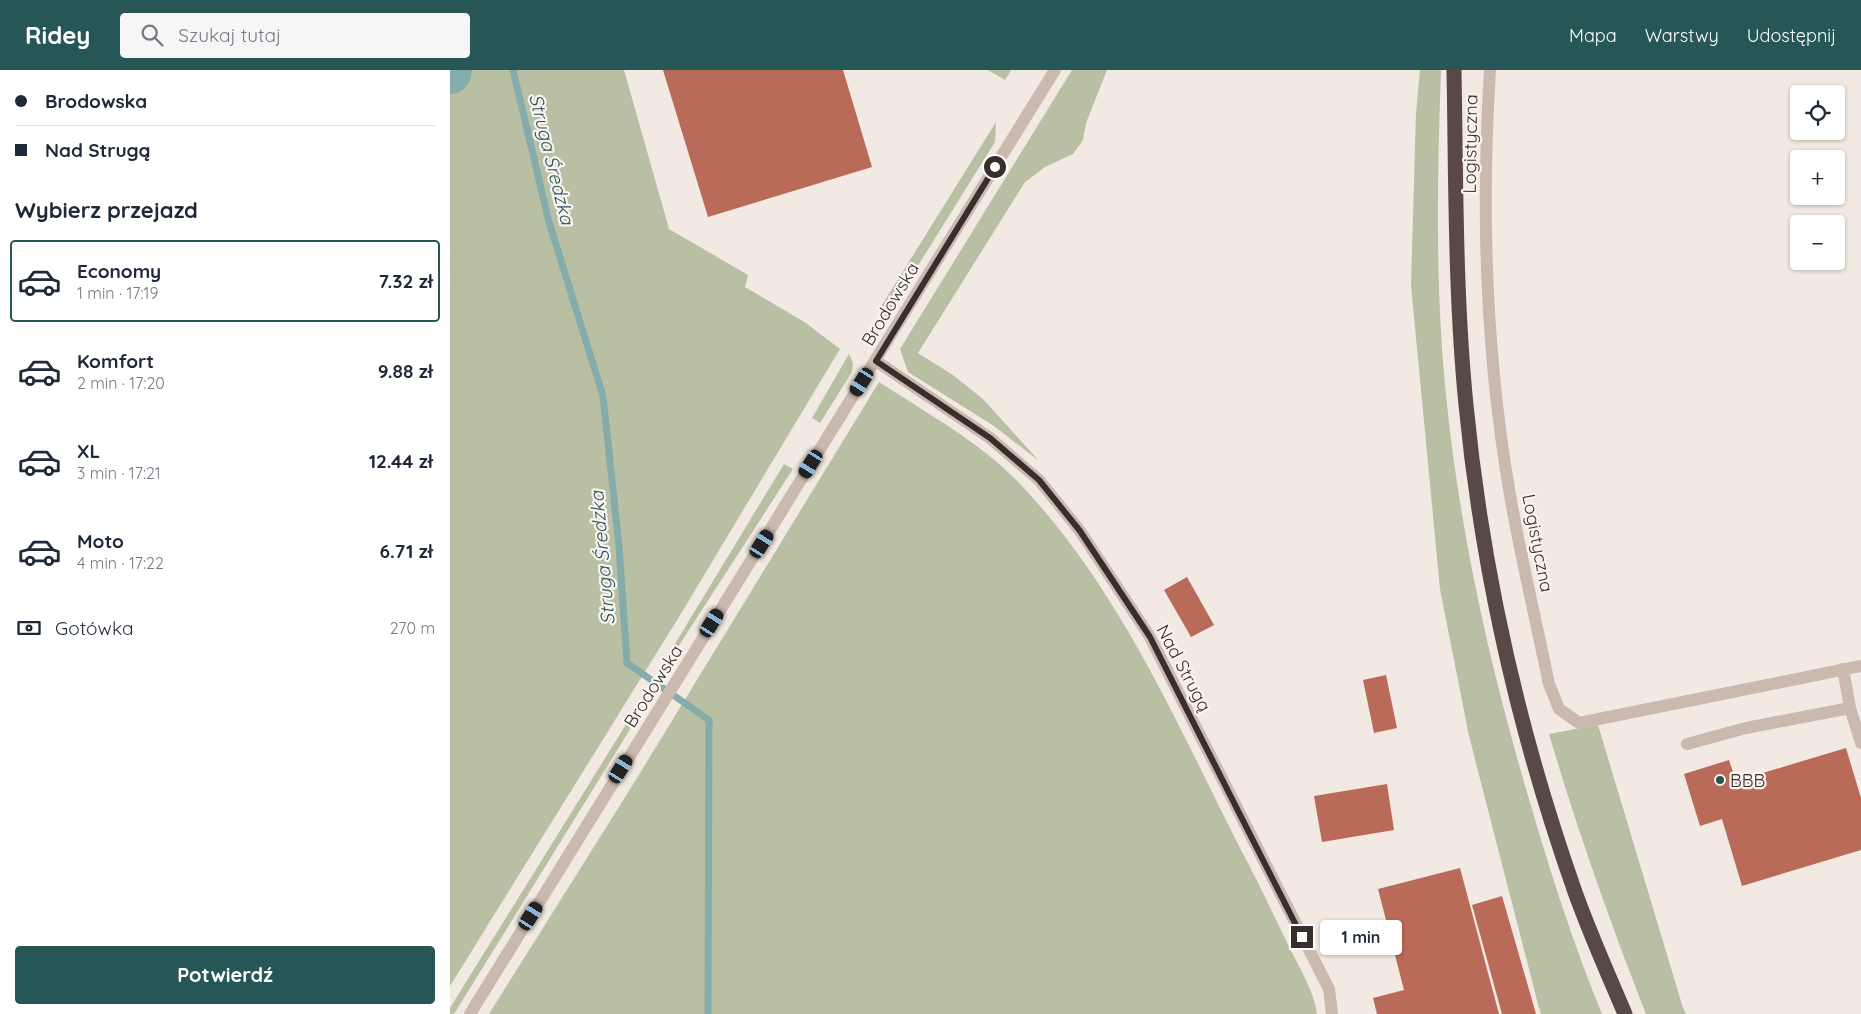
<!DOCTYPE html>
<html lang="pl">
<meta charset="utf-8">
<style>
body{margin:0;font-family:Quicksand,sans-serif;background:#f6f6f7;color:#1f2937;height:100vh;display:flex;flex-direction:column;font-size:19px;white-space:nowrap}
*{box-sizing:border-box;margin:0}
p{font-size:16px;color:#747a83}
.icon{flex:none;width:28px;height:28px;fill:none;stroke:currentColor;stroke-width:2;stroke-linecap:round;stroke-linejoin:round}
.map{position:relative;flex:1;overflow:hidden}
.side{display:flex;flex-direction:column;background:#fff;width:450px}
.side>*{flex:none}
.banner{display:grid;align-content:center;height:110px;padding:0 15px;background:#fff}
.buttons{position:absolute;left:1340px;top:15px;display:grid;gap:10px}
.buttons a{display:grid;place-items:center;width:55px;height:55px;border-radius:5px;background:#fff;box-shadow:0 1px 4px #0004;font-size:25px}
.end{position:absolute;width:22px;height:22px;margin:-11px;border:6px solid #382f2c;background:#fff;box-shadow:0 0 0 2px #fff}
.from{border-radius:50%}
.bubble{position:absolute;height:35px;border-radius:5px;background:#fff;box-shadow:0 1px 4px #0004;font-size:16px;font-weight:800;line-height:35px;text-align:center}
.car{position:absolute;width:15px;height:30px;margin:-15px -8px;border-radius:6px;box-shadow:0 0 4px 1px #0007;background:linear-gradient(#222 24%,#8ab4d8 0 40%,#222 0 76%,#8ab4d8 0 86%,#222 0)}
.banner b{display:flex;align-items:center;gap:18px;height:48px;font-size:19px}
.banner b+b{border-top:1px solid #e0e1e3}
.banner i{width:12px;height:12px;background:#1f2937}
ul{padding:0;list-style:none}
li{display:flex;align-items:center;gap:15px;height:82px;margin:0 10px 8px;padding:0 5px;border:2px solid transparent;border-radius:5px}
li div{flex:1}
li b{display:block;font-size:19px}
li em{font-style:normal;font-weight:800}
li.selected{border-color:#265656}
li>.icon{width:45px;height:45px;stroke-width:1.5}
h2{padding:0 15px;font-size:22px;line-height:60px}
.pay{display:flex;align-items:center;gap:12px;height:55px;padding:0 15px;font-size:19px}
.pay p{margin-inline-start:auto}
.cta{display:flex;gap:10px;margin-top:auto;padding:10px 15px}
.cta a{flex:1;height:58px;border-radius:5px;background:#265656;color:#fff;font-size:20px;font-weight:800;line-height:58px;text-align:center}
header{display:flex;align-items:center;gap:30px;box-sizing:border-box;height:70px;padding:0 25px;background:#265656;color:#fff}
header strong{font-size:24px}
nav{display:flex;gap:28px;margin-inline-start:auto;font-size:18px}
.search{width:350px;height:45px;background:#f6f6f7;display:flex;align-items:center;gap:12px;box-sizing:border-box;padding:0 18px;border-radius:5px;color:#747a83;font-size:19px}
main{display:flex;flex:1;min-height:0}
.map>svg:first-child{display:block}
.green{fill:#b8bfa3}
.lines{fill:none;stroke-linecap:round;stroke-linejoin:round}
.stream{stroke:#84acab;stroke-width:7}
.river{stroke:#84acab;stroke-width:42}
.building{fill:#b96a58}
.minor{stroke:#c9b9af;stroke-width:12}
.highway{stroke:#584944;stroke-width:15}
.route{stroke:#382f2c;stroke-width:6}
.poi-dot{fill:#265656;stroke:#f9f4ef;stroke-width:2}
.labels{text-anchor:middle;dominant-baseline:central;stroke-width:4.5;stroke-linejoin:round;paint-order:stroke}
.street-label{font-size:18px;fill:#382f2c;stroke:#f9f4ef}
.poi-label{font-size:18px;fill:#382f2c;stroke:#f9f4ef;text-anchor:start}
.water-label{font-size:19px;font-style:italic;fill:#265656;stroke:#f9f4ef}
</style>
<header>
<strong>Ridey</strong>
<div class="search"><svg class="icon" aria-label="search" viewBox="0 0 24 24"><circle cx="10" cy="10" r="6"/><path d="M15 15l6 6"/></svg>Szukaj tutaj</div>
<nav><a>Mapa</a><a>Warstwy</a><a>Udostępnij</a></nav>
</header>
<main>
<section class="side">
<div class="banner">
<b><i class="from"></i>Brodowska</b>
<b><i></i>Nad Strugą</b>
</div>
<h2>Wybierz przejazd</h2>
<ul>
<li class="selected"><svg class="icon" aria-label="car" viewBox="0 0 24 24"><path d="M5 17H2v-5l4-1 3-4h7l3 4 3 1v5h-3M9 17h6M6 11h13"/><circle cx="7" cy="17" r="2"/><circle cx="17" cy="17" r="2"/></svg><div><b>Economy</b><p>1 min · 17:19</p></div><em>7.32 zł</em></li>
<li><svg class="icon" aria-label="car" viewBox="0 0 24 24"><path d="M5 17H2v-5l4-1 3-4h7l3 4 3 1v5h-3M9 17h6M6 11h13"/><circle cx="7" cy="17" r="2"/><circle cx="17" cy="17" r="2"/></svg><div><b>Komfort</b><p>2 min · 17:20</p></div><em>9.88 zł</em></li>
<li><svg class="icon" aria-label="car" viewBox="0 0 24 24"><path d="M5 17H2v-5l4-1 3-4h7l3 4 3 1v5h-3M9 17h6M6 11h13"/><circle cx="7" cy="17" r="2"/><circle cx="17" cy="17" r="2"/></svg><div><b>XL</b><p>3 min · 17:21</p></div><em>12.44 zł</em></li>
<li><svg class="icon" aria-label="car" viewBox="0 0 24 24"><path d="M5 17H2v-5l4-1 3-4h7l3 4 3 1v5h-3M9 17h6M6 11h13"/><circle cx="7" cy="17" r="2"/><circle cx="17" cy="17" r="2"/></svg><div><b>Moto</b><p>4 min · 17:22</p></div><em>6.71 zł</em></li>
</ul>
<div class="pay"><svg class="icon" aria-label="cash" viewBox="0 0 24 24"><path d="M3 7h18v10H3z"/><circle cx="12" cy="12" r="2"/></svg>Gotówka<p>270 m</p></div>
<div class="cta"><a>Potwierdź</a></div>
</section>
<div class="map">
<svg width="1411" height="944" viewBox="0 0 1411 944">
<rect width="100%" height="100%" fill="#f1e9e2"/>
<path class="green" d="M0,0H174L219,159L298,205L295,217L356,253L390,279L232,542L0,916Z
M538,0H561L555,10Z
M622,0H657L636,53L633,70L623,84L595,97L575,112L468,283L503,305L533,329L589,391L544,356L458,302L450,279Z
M970,0H991C987,111 985,224 997,335C1011,466 1039,592 1076,719C1098,795 1122,871 1152,944H1091L1088,934L1019,666L990,519L961,215L966,43Z
M546,52L545,72L436,247L429,240Z
M399,284L403,293L402,302L370,353L362,348Z
M429,312C478,344 532,373 572,416C670,520 727,654 791,780C808,812 824,845 840,879C850,899 864,921 867,944H39L187,708Z
M334,394L343,399L217,594L214,592Z
M185,640L188,642L179,661L4,944H0V938Z
M1148,655L1233,938L1236,944H1196C1160,852 1127,759 1099,664Z"/>
<g class="lines">
<path class="stream" d="M63,0L99,152L153,326L169,476L177,593L259,650L258,944"/>
<path class="river" d="M0,3L1,0"/>
</g>
<path class="building" d="M213,0H393L422,97L258,147Z
M737,507L764,555L741,567L714,520Z
M936,605L947,658L924,663L913,610Z
M1396,678L1411,728V780L1292,816L1272,749L1250,756L1234,704L1279,690L1286,711Z
M937,714L944,760L872,772L864,726Z
M1010,798L1049,944H927L923,928L954,920L928,819Z
M1052,826L1086,944H1052L1022,835Z"/>
<g class="lines">
<path class="minor" d="M1040,0C1031,141 1036,286 1060,425C1071,488 1086,551 1099,614L1109,639L1129,653L1411,596
M426,291L540,368L589,410L630,461L700,567L879,919L882,944
M1393,599L1400,638L1411,673
M1237,674L1296,658L1400,638
M20,944L605,0"/>
<path class="highway" d="M1004,0C1006,112 1005,224 1016,335C1032,500 1070,666 1125,822C1140,864 1158,904 1175,944"/>
</g>
<g class="lines">
<path class="route" d="M545,97L426,291L540,368L589,410L630,461L700,567L852,867"/>
</g>
<circle class="poi-dot" cx="1270" cy="710" r="5"/>
<g class="labels">
<g class="street-label">
<text transform="translate(1020 74) rotate(-89)">Logistyczna</text>
<text transform="translate(440 234) rotate(-59)">Brodowska</text>
<text transform="translate(1088 473) rotate(79)">Logistyczna</text>
<text transform="translate(734 598) rotate(62)">Nad Strugą</text>
<text transform="translate(203 616) rotate(-58)">Brodowska</text>
</g>
<g class="poi-label">
<text x="1280" y="710">BBB</text>
</g>
<g class="water-label">
<text transform="translate(102 89) rotate(76)">Struga Średzka</text>
<text transform="translate(152 488) rotate(-95)">Struga Średzka</text>
</g>
</g>
</svg>
<div class="buttons">
<a><svg class="icon" aria-label="locate" viewBox="0 0 24 24"><circle cx="12" cy="12" r="6"/><path d="M12 2v4M12 18v4M2 12h4M18 12h4"/></svg></a>
<a>+</a>
<a>−</a>
</div>
<i class="end from" style="left:545px;top:97px"></i>
<i class="end" style="left:852px;top:867px"></i>
<div class="bubble" style="left:870px;top:850px;width:82px">1 min</div>
<i class="car" style="left:412px;top:312px;rotate:212deg"></i>
<i class="car" style="left:361px;top:394px;rotate:212deg"></i>
<i class="car" style="left:312px;top:474px;rotate:32deg"></i>
<i class="car" style="left:262px;top:553px;rotate:32deg"></i>
<i class="car" style="left:171px;top:699px;rotate:32deg"></i>
<i class="car" style="left:81px;top:846px;rotate:32deg"></i>
</div>
</main>
